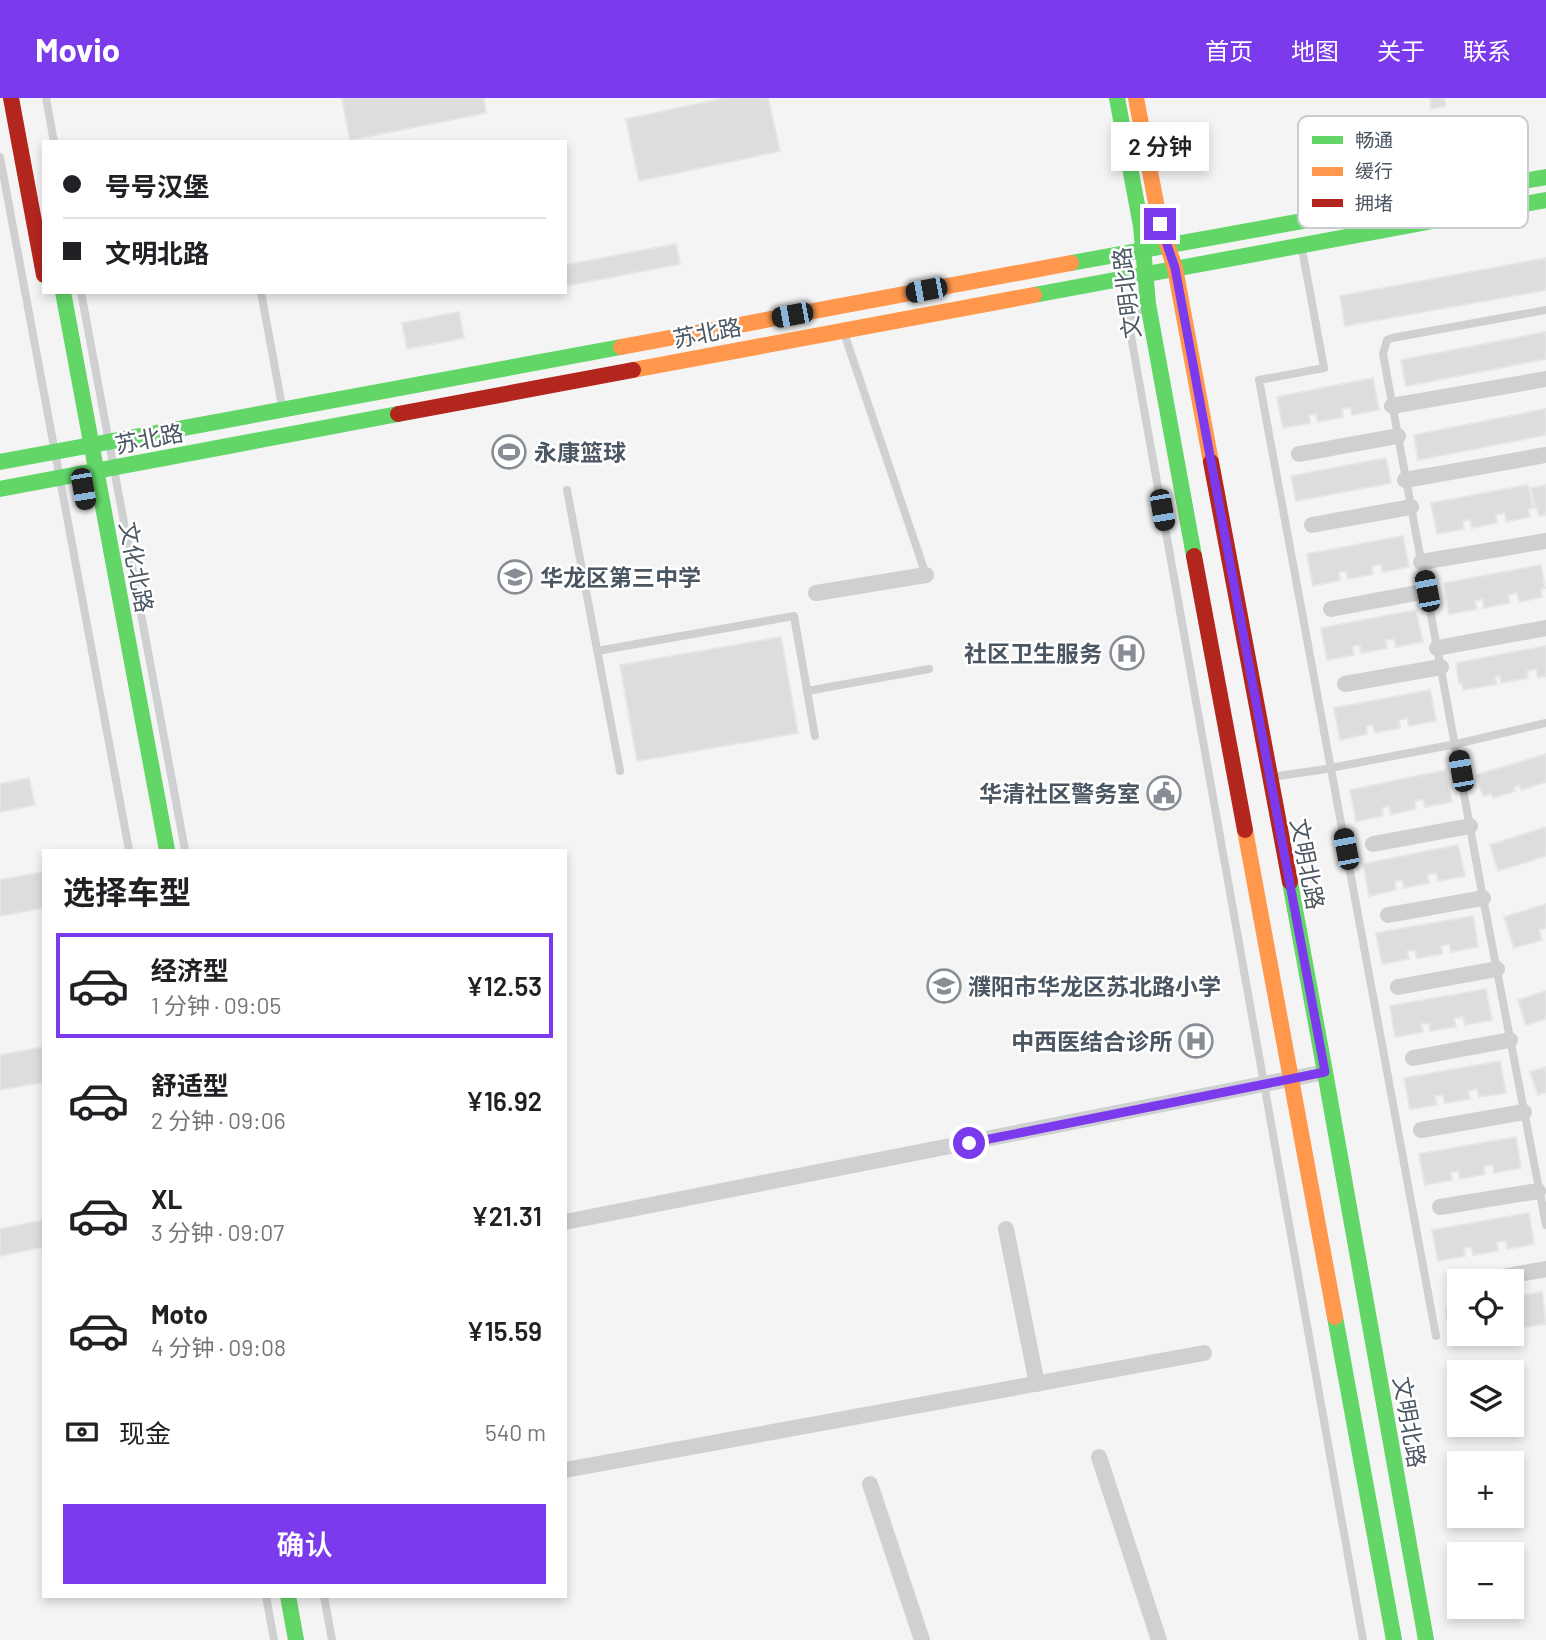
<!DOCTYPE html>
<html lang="zh">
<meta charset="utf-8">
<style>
body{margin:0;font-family:Barlow,"Noto Sans SC",sans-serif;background:#f6f6f6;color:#202124;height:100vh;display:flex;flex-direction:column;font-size:26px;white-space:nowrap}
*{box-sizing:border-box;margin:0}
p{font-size:23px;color:#757577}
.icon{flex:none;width:38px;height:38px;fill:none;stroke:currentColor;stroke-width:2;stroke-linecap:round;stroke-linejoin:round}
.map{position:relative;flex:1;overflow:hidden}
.drawer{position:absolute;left:42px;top:751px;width:525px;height:749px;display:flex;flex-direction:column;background:#fff;border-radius:0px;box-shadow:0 4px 10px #0003}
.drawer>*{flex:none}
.guide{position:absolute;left:42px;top:42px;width:525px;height:154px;border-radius:0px;box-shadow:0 4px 10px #0003;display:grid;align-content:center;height:154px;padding:0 21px;background:#fff}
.fabs{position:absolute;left:1447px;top:1171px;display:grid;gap:14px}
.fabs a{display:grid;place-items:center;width:77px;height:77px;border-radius:0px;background:#fff;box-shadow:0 4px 10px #0003;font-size:35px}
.end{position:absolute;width:32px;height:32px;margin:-16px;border:9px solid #7c3aed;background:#fff;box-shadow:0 0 0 4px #fff}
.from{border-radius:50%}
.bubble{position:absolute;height:49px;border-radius:0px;background:#fff;box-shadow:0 4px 10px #0003;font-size:23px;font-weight:600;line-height:49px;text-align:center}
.car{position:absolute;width:21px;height:42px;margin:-21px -10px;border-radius:9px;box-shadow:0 0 5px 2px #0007;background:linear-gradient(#222 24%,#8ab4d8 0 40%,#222 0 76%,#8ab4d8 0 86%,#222 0)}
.guide b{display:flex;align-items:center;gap:24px;height:66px;font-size:26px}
.guide b+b{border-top:2px solid #e0e0e0}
.guide i{width:18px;height:18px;background:#202124}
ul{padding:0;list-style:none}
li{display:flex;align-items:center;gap:21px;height:105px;margin:0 14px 10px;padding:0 7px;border:4px solid transparent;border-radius:0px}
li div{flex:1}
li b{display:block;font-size:26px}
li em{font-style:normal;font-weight:600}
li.on{border-color:#7c3aed}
li>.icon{width:63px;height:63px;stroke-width:1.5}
h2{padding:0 21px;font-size:32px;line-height:84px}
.pay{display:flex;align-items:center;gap:18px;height:77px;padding:0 21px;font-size:26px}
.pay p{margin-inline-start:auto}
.action{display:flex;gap:14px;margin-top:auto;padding:14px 21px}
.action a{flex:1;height:80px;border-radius:0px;background:#7c3aed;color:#fff;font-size:28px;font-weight:600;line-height:80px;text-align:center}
header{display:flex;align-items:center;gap:42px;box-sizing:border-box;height:98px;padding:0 35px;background:#7c3aed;color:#fff}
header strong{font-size:33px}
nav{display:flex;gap:38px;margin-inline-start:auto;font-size:24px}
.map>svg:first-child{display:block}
.building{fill:#ddddde;stroke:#e5e6e7;stroke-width:2}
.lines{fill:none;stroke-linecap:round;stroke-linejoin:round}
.lane{stroke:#ced0d2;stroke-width:8}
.street{stroke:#ced0d2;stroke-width:16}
.fast{stroke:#63d668;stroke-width:16}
.slow{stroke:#ff974d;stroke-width:16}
.jam{stroke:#b3261e;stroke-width:16}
.route{stroke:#7c3aed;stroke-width:9}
.labels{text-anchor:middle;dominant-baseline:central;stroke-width:5;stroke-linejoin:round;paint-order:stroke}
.street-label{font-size:23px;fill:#4a5661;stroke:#fff}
.poi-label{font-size:23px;font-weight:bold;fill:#4a5661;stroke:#fff;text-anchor:start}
.key{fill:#fff;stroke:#c9ccd0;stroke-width:2}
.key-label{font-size:19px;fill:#4a5661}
</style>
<header>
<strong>Movio</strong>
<nav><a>首页</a><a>地图</a><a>关于</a><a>联系</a></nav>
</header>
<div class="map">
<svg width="1546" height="1542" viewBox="0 0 1546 1542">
<rect width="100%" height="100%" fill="#f4f4f4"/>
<path class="building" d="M342,0H484L486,15L350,42Z
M725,0H768L780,53L639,83L626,21Z
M1430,0H1444L1446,8L1431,11Z
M676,146L680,166L565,188V167Z
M1546,160V192L1345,228L1340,198Z
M459,214L464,240L407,251L402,225Z
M1546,234V261L1406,288L1401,262Z
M1373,280L1379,312L1352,317L1350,309L1342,311L1343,319L1318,324L1316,316L1309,317L1310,325L1283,330L1277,299Z
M1546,311V337L1418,362L1414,337Z
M1386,360L1391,385L1296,403L1291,378Z
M1528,387L1533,410L1528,411L1530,419L1506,424L1505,415L1496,417L1497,425L1472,430L1470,421L1463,423L1464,431L1437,436L1431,405Z
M1546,387V417L1539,418L1537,410H1535L1531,390Z
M1403,438L1409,469L1382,474L1381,466L1372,468L1373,476L1348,481L1346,473L1339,474L1340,482L1313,488L1307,456Z
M1541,467L1545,490L1541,491L1542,499L1519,504L1517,495L1508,497L1510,505L1484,510L1483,501L1475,503L1477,511L1449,516L1444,485Z
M1416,512L1423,544L1396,549L1394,541L1385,542L1387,550L1361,555L1360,547L1352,548L1354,557L1327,562L1321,530Z
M781,539L798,635L637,663L620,567Z
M1546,548V578L1538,580L1536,571L1527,573L1528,580L1501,585L1500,578L1495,579L1497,586L1463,592L1462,585H1459L1456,565Z
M1430,592L1436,623L1409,628L1407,620L1399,622L1400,630L1375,635L1373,627L1366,628L1367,636L1340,642L1334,610Z
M1546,656V684L1521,692L1520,687L1514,689L1515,693L1493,700L1491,696L1483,698L1476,677Z
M1446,672L1452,704L1425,709L1423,701L1415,703L1416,711L1391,716L1389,708L1382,710L1383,718L1356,723L1350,692Z
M29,680L35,707L0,714V686Z
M1546,729V758L1498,773L1490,747Z
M1458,747L1465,778L1438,783L1436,775L1427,777L1429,785L1404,790L1402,782L1395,784L1396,792L1369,798L1363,766Z
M44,774V810L0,818V782Z
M1546,806V830L1539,832L1542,842L1514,850L1504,819Z
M1473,818L1478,849L1451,854L1449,846L1441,848L1442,856L1417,860L1415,852L1407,853L1409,861L1382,866L1376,835Z
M1486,891L1492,922L1465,927L1463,919L1454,920L1456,929L1430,933L1429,925L1421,926L1423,934L1395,939L1390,908Z
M1546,893V921L1526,927L1518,902Z
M44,949V984L0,992V957Z
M1500,963L1506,995L1479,999L1477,991L1468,993L1470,1001L1445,1005L1443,997L1435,998L1437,1007L1410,1011L1404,980Z
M1546,969V994L1538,997L1530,974Z
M1516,1039L1521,1070L1494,1075L1493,1067L1484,1068L1485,1076L1460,1081L1459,1073L1451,1074L1452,1082L1425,1087L1419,1056Z
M1529,1115L1534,1146L1507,1151L1506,1143L1497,1144L1498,1153L1473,1157L1472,1149L1464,1150L1465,1158L1438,1163L1432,1132Z
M44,1122V1149L0,1158V1131Z
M1542,1194L1546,1226L1520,1230L1519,1222L1512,1223V1199Z
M1460,1208V1236H1478V1238L1451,1242L1446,1211Z"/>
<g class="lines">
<path class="lane" d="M46,0L54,44
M0,59L129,752
M1302,151L1324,270L1259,282L1436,1238
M81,194L185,752
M261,194L282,308
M1145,208L1128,221L1363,1542
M1546,212L1392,240L1387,242L1383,256L1483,800L1546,1127
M844,235L926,477
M567,392L620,673
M597,553L794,518L815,638
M807,593L929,571
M1271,679L1320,672L1456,646L1546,625
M266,1498L274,1542
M324,1498L332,1542"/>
<path class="street" d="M1392,308L1546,281
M1299,356L1398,338
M1405,382L1546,357
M1312,427L1411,409
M1421,464L1546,443
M816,495L926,477
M1331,511L1427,493
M1437,550L1546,530
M1345,586L1441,569
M1373,746L1470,728
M1388,817L1483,800
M1398,889L1497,871
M1413,960L1510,942
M1421,1032L1524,1014
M1440,1109L1538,1093
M565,1124L1325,974
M1006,1131L1037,1286
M1480,1183L1546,1171
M1456,1188L1460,1187
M1099,1359L1159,1542
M565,1372L1204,1255
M870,1386L922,1542"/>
<path class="fast" d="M1117,0L1141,128L1148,206L1194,458
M1071,165L1546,79
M63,194L167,752
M1034,197L1546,102
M0,364L621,249
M0,391L398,316
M1290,784L1325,974L1426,1542
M1335,1219L1394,1542
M288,1498L296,1542"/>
<path class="slow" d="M1136,0L1160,126L1175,170L1211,364
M621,249L1071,165
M633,272L1034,197
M1245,732L1335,1219"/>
<path class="jam" d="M11,0L44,177
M398,316L633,272
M1211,364L1290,784
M1194,458L1245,732"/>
</g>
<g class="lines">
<path class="route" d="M969,1045L1325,974L1175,170L1160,126"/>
</g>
<defs>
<symbol id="stadium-ring" viewBox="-11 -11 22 22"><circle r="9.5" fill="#fff" stroke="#868d94" stroke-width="1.5"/><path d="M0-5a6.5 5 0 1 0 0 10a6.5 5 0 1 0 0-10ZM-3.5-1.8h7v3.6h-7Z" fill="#868d94"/></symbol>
<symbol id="school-ring" viewBox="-11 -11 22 22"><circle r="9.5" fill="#fff" stroke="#868d94" stroke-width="1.5"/><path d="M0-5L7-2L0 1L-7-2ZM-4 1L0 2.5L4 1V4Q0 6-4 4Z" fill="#868d94"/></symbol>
<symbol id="hospital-ring" viewBox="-11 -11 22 22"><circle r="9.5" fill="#fff" stroke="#868d94" stroke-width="1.5"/><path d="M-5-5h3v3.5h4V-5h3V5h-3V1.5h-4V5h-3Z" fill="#868d94"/></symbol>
<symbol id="civic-ring" viewBox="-11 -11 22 22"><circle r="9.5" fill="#fff" stroke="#868d94" stroke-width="1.5"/><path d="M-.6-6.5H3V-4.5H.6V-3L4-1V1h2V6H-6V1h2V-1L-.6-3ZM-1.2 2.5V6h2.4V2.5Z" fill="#868d94"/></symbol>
</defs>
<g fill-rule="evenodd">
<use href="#stadium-ring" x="490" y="335" width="38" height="38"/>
<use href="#school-ring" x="496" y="460" width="38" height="38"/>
<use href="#hospital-ring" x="1108" y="536" width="38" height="38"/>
<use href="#civic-ring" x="1145" y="676" width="38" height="38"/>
<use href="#school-ring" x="925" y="869" width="38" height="38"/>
<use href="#hospital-ring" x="1177" y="924" width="38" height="38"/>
</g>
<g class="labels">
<g class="street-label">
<text transform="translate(1126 195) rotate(-97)">文明北路</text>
<text transform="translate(707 234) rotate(-11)">苏北路</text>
<text transform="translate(149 340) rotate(-11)">苏北路</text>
<text transform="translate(137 469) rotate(79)">文化北路</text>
<text transform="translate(1308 766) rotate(79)">文明北路</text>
<text transform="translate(1410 1324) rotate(80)">文明北路</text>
</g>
<g class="poi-label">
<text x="534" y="354">永康篮球</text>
<text x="540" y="479">华龙区第三中学</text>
<text x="1102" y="555" text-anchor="end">社区卫生服务</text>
<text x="1140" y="695" text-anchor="end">华清社区警务室</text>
<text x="968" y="888">濮阳市华龙区苏北路小学</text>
<text x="1172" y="943" text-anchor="end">中西医结合诊所</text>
</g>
</g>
<rect x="1298" y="18" width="230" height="112" rx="10" class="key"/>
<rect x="1312" y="38" width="31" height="8" fill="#63d668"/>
<rect x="1312" y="69" width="31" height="9" fill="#ff974d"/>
<rect x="1312" y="101" width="31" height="8" fill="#b3261e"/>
<g class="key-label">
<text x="1355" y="49">畅通</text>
<text x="1355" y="80">缓行</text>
<text x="1355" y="112">拥堵</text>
</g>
</svg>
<div class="fabs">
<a><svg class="icon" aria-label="locate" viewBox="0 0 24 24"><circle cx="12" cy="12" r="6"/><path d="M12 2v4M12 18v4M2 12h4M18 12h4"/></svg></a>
<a><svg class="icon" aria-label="layers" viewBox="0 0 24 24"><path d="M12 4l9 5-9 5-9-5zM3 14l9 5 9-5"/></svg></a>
<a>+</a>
<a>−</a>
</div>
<i class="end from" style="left:969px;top:1045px"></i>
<i class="end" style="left:1160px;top:126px"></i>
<div class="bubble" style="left:1111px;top:24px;width:98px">2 分钟</div>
<i class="car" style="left:926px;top:192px;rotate:259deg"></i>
<i class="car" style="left:792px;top:217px;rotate:259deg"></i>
<i class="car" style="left:83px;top:391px;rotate:170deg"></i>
<i class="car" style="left:1162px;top:412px;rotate:170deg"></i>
<i class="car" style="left:1427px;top:493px;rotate:349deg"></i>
<i class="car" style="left:1461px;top:673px;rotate:350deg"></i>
<i class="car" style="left:1346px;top:751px;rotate:349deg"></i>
<div class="guide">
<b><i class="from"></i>号号汉堡</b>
<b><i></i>文明北路</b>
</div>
<section class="drawer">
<h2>选择车型</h2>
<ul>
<li class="on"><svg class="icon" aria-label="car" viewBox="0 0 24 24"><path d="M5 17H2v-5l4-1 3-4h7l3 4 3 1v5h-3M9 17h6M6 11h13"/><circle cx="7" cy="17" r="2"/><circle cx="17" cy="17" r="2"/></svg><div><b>经济型</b><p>1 分钟 · 09:05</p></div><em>¥12.53</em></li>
<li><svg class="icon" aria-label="car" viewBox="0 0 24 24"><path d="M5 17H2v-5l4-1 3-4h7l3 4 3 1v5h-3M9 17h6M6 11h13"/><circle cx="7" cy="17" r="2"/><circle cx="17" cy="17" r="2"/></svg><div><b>舒适型</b><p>2 分钟 · 09:06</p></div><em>¥16.92</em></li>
<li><svg class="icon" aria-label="car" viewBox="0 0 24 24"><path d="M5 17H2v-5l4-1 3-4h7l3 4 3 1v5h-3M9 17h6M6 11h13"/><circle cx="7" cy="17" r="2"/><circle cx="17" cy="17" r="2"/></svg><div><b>XL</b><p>3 分钟 · 09:07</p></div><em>¥21.31</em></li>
<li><svg class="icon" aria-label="car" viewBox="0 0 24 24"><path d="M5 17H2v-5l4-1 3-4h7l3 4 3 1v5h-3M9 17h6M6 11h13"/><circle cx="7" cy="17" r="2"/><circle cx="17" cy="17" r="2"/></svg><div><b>Moto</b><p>4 分钟 · 09:08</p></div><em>¥15.59</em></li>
</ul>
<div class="pay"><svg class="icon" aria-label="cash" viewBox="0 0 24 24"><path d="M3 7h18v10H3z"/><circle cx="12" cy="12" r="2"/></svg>现金<p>540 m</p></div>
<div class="action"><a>确认</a></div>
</section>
</div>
